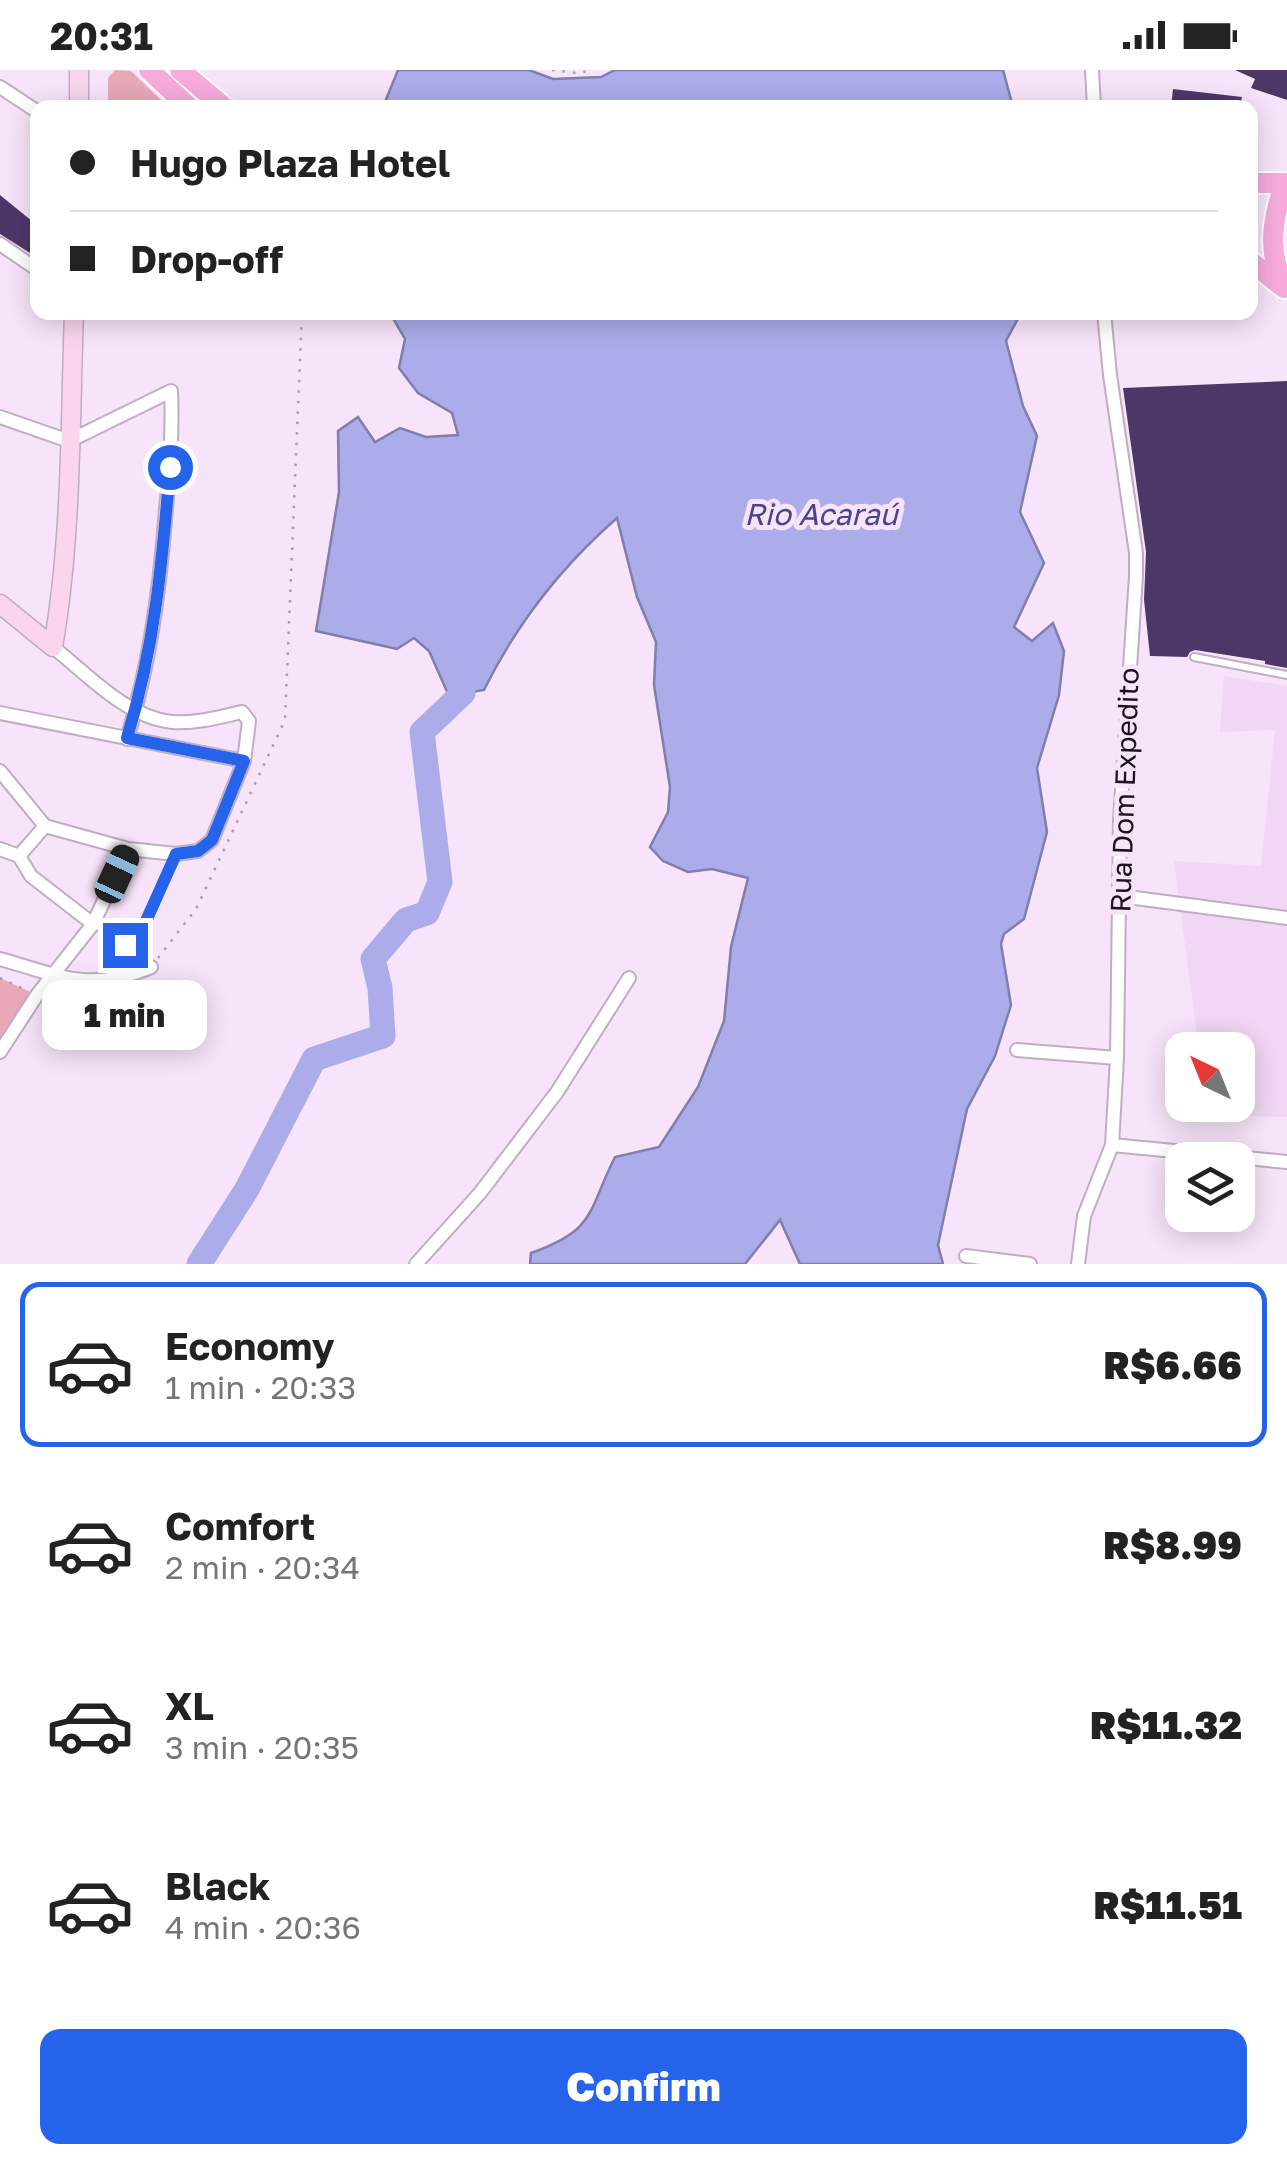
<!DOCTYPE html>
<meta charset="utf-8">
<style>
body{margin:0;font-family:"Golos Text",sans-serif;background:#f2f2f2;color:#222;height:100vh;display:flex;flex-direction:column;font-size:38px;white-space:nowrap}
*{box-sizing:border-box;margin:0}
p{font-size:32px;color:#767676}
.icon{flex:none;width:55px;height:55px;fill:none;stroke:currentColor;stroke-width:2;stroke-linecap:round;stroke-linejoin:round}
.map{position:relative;height:1194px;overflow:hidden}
.side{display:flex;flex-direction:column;background:#fff;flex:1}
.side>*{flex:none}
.banner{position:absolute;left:30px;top:30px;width:1228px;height:220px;border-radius:20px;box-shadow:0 5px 25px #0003;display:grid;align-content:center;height:220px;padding:0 40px;background:#fff}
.needle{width:65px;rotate:317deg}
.controls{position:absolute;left:1165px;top:962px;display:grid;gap:20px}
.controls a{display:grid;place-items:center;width:90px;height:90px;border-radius:20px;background:#fff;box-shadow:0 5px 25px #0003;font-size:50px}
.end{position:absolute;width:45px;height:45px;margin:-22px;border:12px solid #2563eb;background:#fff;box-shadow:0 0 0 5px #fff}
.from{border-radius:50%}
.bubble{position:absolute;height:70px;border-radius:20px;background:#fff;box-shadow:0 5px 25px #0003;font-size:32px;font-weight:800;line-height:70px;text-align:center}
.car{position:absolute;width:30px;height:60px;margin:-30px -15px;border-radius:12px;box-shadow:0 0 8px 2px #0007;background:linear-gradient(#222 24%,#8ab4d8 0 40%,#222 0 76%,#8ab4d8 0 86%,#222 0)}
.banner b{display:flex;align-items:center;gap:35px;height:95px;font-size:38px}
.banner b+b{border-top:2px solid #e0e0e0}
.banner i{width:25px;height:25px;background:#222}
ul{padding:18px 0 0;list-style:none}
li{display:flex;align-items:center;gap:30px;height:165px;margin:0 20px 15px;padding:0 20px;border:5px solid transparent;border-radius:20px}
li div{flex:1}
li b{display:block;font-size:38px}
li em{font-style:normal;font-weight:800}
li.on{border-color:#2563eb}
li>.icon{width:90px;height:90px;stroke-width:1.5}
.action{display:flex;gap:20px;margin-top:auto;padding:20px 40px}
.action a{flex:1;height:115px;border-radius:20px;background:#2563eb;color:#fff;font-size:40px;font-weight:800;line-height:115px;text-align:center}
.status{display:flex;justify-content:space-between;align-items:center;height:70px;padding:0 50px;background:#fff;direction:ltr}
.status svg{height:28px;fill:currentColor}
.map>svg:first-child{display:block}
.built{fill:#f0d7f3}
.green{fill:#e8a8b7}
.water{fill:#abace9;stroke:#807eac;stroke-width:2.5}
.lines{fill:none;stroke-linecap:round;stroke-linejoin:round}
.river{stroke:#abace9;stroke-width:25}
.building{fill:#4d3769}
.lane-casing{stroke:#c0adc2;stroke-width:10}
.street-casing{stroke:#c0adc2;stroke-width:16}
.secondary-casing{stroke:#c0adc2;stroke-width:21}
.primary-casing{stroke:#fff;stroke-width:24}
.path{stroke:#aa9bac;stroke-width:2.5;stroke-dasharray:2.5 8;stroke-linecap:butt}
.lane{stroke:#fff;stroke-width:6}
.street{stroke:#fff;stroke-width:12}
.secondary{stroke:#fad5ed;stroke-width:18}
.primary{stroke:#f6abdb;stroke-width:20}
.route{stroke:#2563eb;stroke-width:12}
.labels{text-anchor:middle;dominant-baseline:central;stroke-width:10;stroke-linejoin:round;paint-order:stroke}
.street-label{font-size:28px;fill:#1b141c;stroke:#f8e4fa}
.water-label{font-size:30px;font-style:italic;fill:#48448d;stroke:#f8e4fa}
</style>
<div class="status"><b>20:31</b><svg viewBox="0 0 49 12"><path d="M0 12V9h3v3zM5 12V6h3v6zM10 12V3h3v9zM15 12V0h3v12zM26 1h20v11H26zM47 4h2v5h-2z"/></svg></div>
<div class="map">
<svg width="1287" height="1194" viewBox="0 0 1287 1194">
<rect width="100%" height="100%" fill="#f8e4fa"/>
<path class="built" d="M1224,606L1287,616V1047L1203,1045L1202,1035H1238V980H1199L1174,791L1261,796L1275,660L1220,662Z"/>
<path class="green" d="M115,0L131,1L168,37H108V8Z
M0,908L37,925L0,982Z"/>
<path class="water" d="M398,0H529L553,9L601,7L615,0H1003L1013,37H383Z
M390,243H1021L1006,271L1023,336L1037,366L1020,442L1044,493L1014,557L1032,571L1053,553L1064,581L1059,625L1037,698L1047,762L1024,849L1004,864L1001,874L1011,935L995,986L967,1039L938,1175L943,1194H800L780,1150L745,1194H530L531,1183C596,1160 587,1143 615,1087L659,1077L698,1017L724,951L731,877L748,808L712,799L688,802L663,791L650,777L668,742L670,717L654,615L656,572L637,527L617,448C562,496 516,555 484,620L449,626L429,581L414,568L397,579L316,561L339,422L338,361L358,347L375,372L400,358L426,367L458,365L452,343L418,323L399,298L405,269Z"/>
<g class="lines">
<path class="river" d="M199,1194L247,1119L314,989L383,966L380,918L373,889L406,850L427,843L440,812L422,662L463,623"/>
</g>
<path class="building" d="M1235,0H1287V30L1251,18L1255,9Z
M1173,19L1242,27L1240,38H1171Z
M0,125L38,156V188L0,164Z
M1287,311V598L1265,594V591L1195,580L1190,582L1187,587L1150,586L1144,530L1146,482L1123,318Z"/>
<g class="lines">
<defs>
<path id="lane" d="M1194,587L1287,605
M94,854L125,875L135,872L176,784"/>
<path id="street" d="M1092,0L1094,38
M0,17L38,42
M0,174L38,200
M0,347L69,371L171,321C173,364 169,407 165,450C159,526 149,596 127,669
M0,643L244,691L249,651L242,642C220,647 195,654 172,652C126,647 88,605 53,577
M0,701L45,756L128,779L176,784L198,781L212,770L244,691
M0,779L19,786L31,806L93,854
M19,786L45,756
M1120,826L1287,848
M0,889C61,906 89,923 151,897
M1017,980L1117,988
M0,982L37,925L93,854L128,779
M1112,1075L1287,1092
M966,1186L1030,1194
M416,1194L480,1123L557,1022L629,908
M1078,1194L1084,1146L1112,1075L1117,988L1120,750L1136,506V483L1110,305L1104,242"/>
<path id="secondary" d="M79,38V0
M0,534L53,577C72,467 70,354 74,242"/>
<path id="primary" d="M149,0L190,38
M180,0L225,38
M1250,113H1287
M1285,113C1273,145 1265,187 1287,216
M1250,191L1284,218"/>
</defs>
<use href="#lane" class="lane-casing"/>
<use href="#street" class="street-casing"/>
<use href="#secondary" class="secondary-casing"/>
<use href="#primary" class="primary-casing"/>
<path class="path" d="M552,0L578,3L593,0
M158,888L196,839L285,650L302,242
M0,908L26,920
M53,928C64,930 73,938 83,941C103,945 122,930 134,917"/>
<use href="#lane" class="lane"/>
<use href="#street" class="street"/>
<use href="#secondary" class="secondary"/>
<use href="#primary" class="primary"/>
</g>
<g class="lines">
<path class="route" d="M125,875L138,869L176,784L198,781L212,770L244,691L127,668C155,576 162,493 170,397"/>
</g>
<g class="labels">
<g class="street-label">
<text transform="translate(1124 720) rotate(-88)">Rua Dom Expedito</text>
</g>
<g class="water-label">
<text x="821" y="444">Rio Acaraú</text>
</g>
</g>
</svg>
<div class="controls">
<a><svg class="needle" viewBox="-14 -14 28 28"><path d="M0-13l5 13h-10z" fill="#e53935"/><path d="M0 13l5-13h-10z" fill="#767676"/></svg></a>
<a><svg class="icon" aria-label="layers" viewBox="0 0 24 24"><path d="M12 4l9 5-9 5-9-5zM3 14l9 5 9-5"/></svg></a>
</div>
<i class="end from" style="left:170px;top:397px"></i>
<i class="end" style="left:125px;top:875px"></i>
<div class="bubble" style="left:42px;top:910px;width:165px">1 min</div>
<i class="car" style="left:117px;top:804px;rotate:25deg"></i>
<div class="banner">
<b><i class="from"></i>Hugo Plaza Hotel</b>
<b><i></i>Drop-off</b>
</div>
</div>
<section class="side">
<ul>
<li class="on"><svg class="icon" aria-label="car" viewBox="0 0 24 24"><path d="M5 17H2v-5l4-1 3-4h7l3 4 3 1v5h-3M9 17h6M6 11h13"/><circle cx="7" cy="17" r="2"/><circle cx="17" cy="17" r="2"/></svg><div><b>Economy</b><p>1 min · 20:33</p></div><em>R$6.66</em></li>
<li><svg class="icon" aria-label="car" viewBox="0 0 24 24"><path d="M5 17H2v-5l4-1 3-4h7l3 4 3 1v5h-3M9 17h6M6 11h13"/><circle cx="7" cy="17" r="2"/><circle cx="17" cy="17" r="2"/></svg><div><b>Comfort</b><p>2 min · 20:34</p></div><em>R$8.99</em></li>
<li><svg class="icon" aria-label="car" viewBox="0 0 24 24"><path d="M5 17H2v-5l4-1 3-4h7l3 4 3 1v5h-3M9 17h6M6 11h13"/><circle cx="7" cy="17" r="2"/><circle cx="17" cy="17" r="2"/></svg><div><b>XL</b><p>3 min · 20:35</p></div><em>R$11.32</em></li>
<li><svg class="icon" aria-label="car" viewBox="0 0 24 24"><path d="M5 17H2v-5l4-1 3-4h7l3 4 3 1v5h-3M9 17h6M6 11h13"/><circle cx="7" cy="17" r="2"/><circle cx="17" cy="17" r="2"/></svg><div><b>Black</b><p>4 min · 20:36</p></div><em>R$11.51</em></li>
</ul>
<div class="action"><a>Confirm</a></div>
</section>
